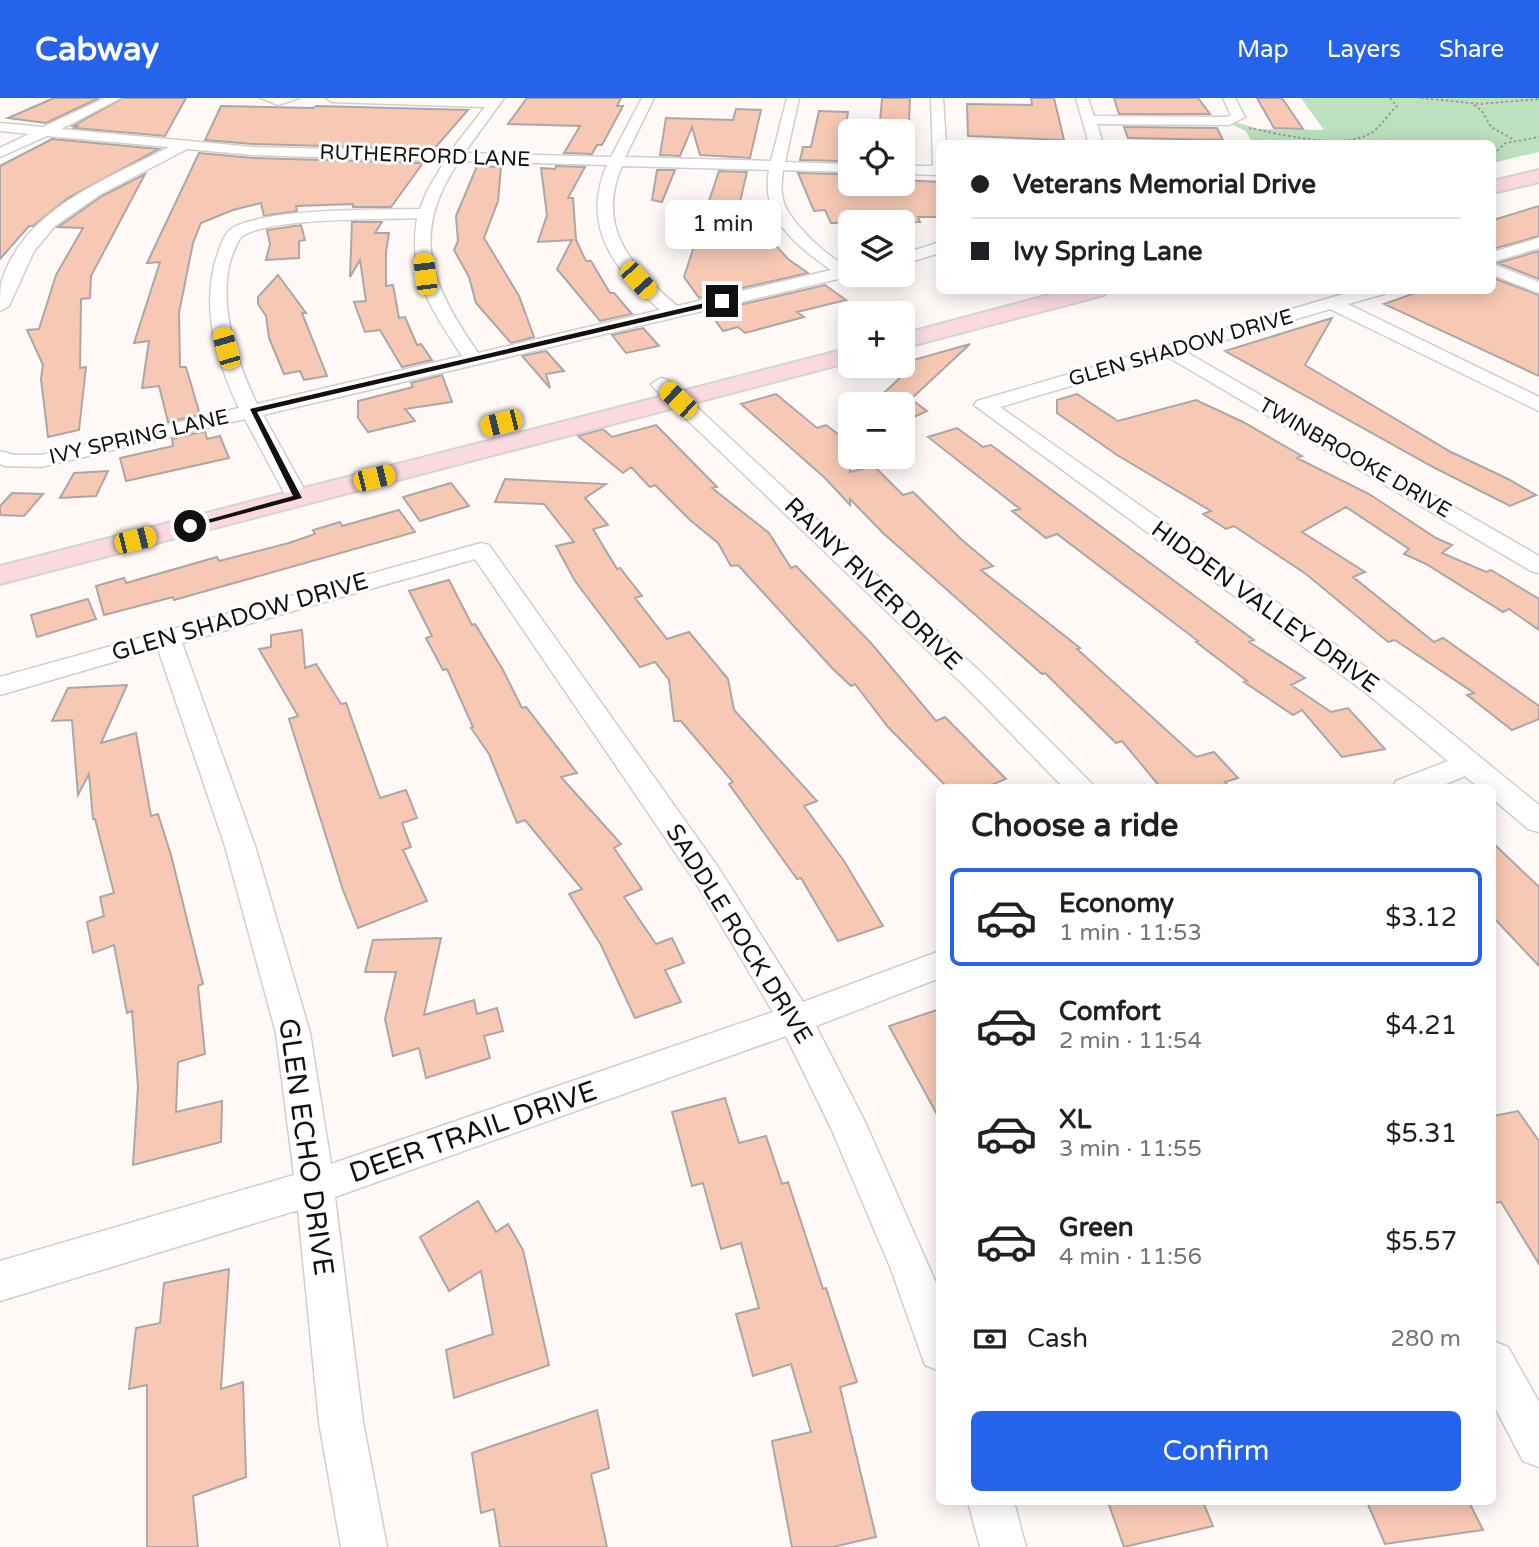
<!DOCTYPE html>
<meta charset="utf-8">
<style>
body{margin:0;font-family:"Varela Round",sans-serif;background:#f6f6f6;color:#202124;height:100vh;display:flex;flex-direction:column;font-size:26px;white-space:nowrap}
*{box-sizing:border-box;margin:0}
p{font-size:23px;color:#757577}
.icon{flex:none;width:38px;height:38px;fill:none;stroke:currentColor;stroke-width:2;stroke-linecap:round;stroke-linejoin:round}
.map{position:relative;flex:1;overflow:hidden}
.details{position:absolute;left:936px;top:686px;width:560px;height:721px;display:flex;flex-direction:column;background:#fff;border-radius:10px;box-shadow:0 4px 18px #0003}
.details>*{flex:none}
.guide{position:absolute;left:936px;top:42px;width:560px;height:154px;border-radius:10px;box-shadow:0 4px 18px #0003;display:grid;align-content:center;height:154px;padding:0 35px;background:#fff}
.buttons{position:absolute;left:838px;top:21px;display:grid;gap:14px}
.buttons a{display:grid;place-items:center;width:77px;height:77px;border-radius:10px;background:#fff;box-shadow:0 4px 18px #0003;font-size:35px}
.end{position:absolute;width:32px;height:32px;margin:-16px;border:9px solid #131110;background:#fff;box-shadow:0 0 0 4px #fff}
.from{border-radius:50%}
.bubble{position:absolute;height:49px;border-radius:10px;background:#fff;box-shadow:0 4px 18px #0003;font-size:23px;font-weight:600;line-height:49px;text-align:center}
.car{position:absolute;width:21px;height:42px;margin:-21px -10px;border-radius:9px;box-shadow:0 0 5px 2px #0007;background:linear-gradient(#f5c518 24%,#345 0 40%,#f5c518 0 76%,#345 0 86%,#f5c518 0)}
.guide b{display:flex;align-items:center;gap:24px;height:66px;font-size:26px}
.guide b+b{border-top:2px solid #e0e0e0}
.guide i{width:18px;height:18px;background:#202124}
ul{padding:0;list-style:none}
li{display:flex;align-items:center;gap:21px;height:98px;margin:0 14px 10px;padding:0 21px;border:4px solid transparent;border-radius:10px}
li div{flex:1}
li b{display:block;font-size:26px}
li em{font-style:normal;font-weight:600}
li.on{border-color:#2563eb}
li>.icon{width:63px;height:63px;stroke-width:1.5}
h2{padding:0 35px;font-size:32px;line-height:84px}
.pay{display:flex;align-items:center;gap:18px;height:77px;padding:0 35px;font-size:26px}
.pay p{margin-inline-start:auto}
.primary-button{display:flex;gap:14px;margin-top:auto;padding:14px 35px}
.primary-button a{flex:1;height:80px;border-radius:10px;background:#2563eb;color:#fff;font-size:28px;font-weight:600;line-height:80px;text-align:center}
header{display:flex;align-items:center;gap:42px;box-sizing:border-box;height:98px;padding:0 35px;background:#2563eb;color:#fff}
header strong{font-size:33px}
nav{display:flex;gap:38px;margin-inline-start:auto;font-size:24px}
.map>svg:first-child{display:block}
.green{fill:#bce1bf}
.building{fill:#f7c9b5;stroke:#aca7a5;stroke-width:2}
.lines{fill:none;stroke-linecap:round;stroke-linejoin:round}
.minor-casing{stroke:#d3cdcb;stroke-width:3}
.major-casing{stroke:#d5d4d4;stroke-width:4}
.path{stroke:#9e9a98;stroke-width:2;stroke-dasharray:2.5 2.5;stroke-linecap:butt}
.minor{fill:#fff;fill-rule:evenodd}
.major{fill:#fad9e0;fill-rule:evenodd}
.route{fill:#131110}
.labels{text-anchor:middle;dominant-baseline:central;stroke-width:6;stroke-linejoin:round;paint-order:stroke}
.far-street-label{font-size:21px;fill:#131110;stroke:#fff}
.street-label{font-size:24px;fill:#131110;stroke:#fff}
.near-street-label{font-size:28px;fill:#131110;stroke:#fff}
</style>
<header>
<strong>Cabway</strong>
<nav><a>Map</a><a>Layers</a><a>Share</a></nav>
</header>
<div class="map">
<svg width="1539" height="1449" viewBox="0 0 1539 1449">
<rect width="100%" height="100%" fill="#fef9f6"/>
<path class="green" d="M1301,0H1539V54L1493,65V46L1252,45L1246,33L1231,26L1238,25L1259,31L1324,32Z"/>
<path class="building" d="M54,0H99L46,25L8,20Z
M123,0H186L165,38L74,30L77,28H73Z
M527,0H621L617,8H623L602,47H597L592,56L564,55L580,28L508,26Z
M882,0H910L909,25L880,24Z
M1031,0H1054L1064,42L968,38L967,6L1032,7Z
M1114,0H1198L1210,16H1119Z
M1257,0H1282L1303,31L1274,30Z
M221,8L313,10L316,8L468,12L434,51L253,46L205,42Z
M736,11L761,12L750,60L700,57L692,29L680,58L660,57L666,20L733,22Z
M819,13L848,14L841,63L800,62L803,49H811Z
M1124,29L1217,30L1223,42L1128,40Z
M52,41L159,51L68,100L33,128H29L0,161V68Z
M199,55L253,60L423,65L391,109H353V106L296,108L297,113L264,118L261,105L233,112L201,125L193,145L179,215L180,269H186L200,317L168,324L159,288L142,290L149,243L134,245L160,164L147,165Z
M477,68L501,69L498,103L484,140L519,198L534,239L511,245L476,205L469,179L454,152L458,143L456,118Z
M556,68L585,69L568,100H573L576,142L586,163H591L610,195H614L632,216L600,223L557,171L572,142L538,144L547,117L541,70L555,71Z
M657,72H675L662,104L652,102Z
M719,73L747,74L740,104L709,103Z
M798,75L839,76V79H847V86H903V82L940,84V119H918L920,124L831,125L825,112L814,113Z
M145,76L91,178L90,200L81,201L80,270L86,269L79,332L48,339L41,281L43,267L27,232L39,231L56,177L83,130L58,129L102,98Z
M1539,108V138L1493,151V122Z
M352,124H382L375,135H389L386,154V188L393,187L399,220L405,219L417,247L421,246L432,262L402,269L380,232L365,234L354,204L366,203L360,162L350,179Z
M301,127L305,142L299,143V160L266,162L270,146L267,132Z
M760,130L788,161L808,175L699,200L684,179L698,136Z
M1539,153V181L1498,165Z
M278,177L306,215H302L327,278L304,282L300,273L284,276L269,240L266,218L258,206V199Z
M1493,180L1539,197V278L1384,206L1424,192H1493Z
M825,187L846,202L797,214L804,219L745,235L738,229L723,233L709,214Z
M1332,220L1305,267L1451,354L1508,381L1536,397L1510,408L1433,369L1225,253Z
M643,230L659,248L626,255L612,237Z
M970,246L911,301L927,313L903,324V306H877L874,304L903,277V265Z
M546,253L564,273L546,276L550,290L522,258Z
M442,277L452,304L405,311L415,323L368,334L358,320V303L413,289L411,285Z
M776,296L817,330L826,327L850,345V374L874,368L903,397L913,394L962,442L993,468L981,472L1080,550L1077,551L1196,659L1214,654L1238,680L1225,684L1230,690H1161L1122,643L1116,645L1045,575L1042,576L883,435L850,401V407L825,380L741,306Z
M1077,296L1118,323L1196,302L1243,324L1302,358L1297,360L1369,396L1436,440L1452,447L1442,455L1486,474L1491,472L1539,501V532L1509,511L1503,514L1426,466L1404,456L1409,451L1346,409L1302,434L1365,474L1353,479L1434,544L1443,540L1539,608V621L1512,632L1467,597L1474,595L1395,542L1388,544L1306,476L1234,428L1226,431L1203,416L1211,413L1117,357L1057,315V302Z
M656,327L717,389L712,390L769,435L791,470L796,468L871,545L936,623L945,619L1006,681L984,690H948L888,629L855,586L851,588L832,570L738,467L731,468L718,445L690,422L655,387L650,389L631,369L623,375L578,338L603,331L612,339Z
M957,330L983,349L991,347L1254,542L1249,544L1305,580L1291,587L1331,614L1348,610L1385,651L1342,659L1302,612L1293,617L1244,584L1247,583L1196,544L1198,543L1057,436L1046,440L1012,413L1020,411L928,339Z
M205,333L207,341L220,338L229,360L126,383L120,360L173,348L172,341Z
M108,373L96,398L60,400L74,375Z
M505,381L606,386L585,400L608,427L593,431L617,471L620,470L642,498L635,500L667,541L689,534L728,581L734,612L817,703L804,708L844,763L883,828L838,843L801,780L797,781L729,686L733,684L681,623H674L669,582L655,564L640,569L575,483L556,448L574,444L544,406L495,404Z
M451,385L469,408L420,423L403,399Z
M12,395L43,396L24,418L0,417V408Z
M399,412L415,434L174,502L173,499L104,517L96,488L124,480L126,485L217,459L219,463L289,445L315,436L313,432L340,424L342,428Z
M449,482L472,527L475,526L503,572L522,610L526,609L577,675L561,679L621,746L614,750L642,791L624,799L656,846L672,840L684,865L665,872L681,904L635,920L601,847L569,796L582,791L525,722L517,725L489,656L471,630L473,629L447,571L443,572L426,540L432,538L409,493Z
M88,501L96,521L37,539L31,517Z
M302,532L305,570L316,566L341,606L346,605L380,700L406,692L417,720L402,725L411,749L403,752L427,803L358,830L343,792L289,621L298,618L259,551L271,549V537Z
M127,587L101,645L136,635L151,718L158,716L171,757L203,886L198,888L205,956L178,964L176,1014L222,1003L221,1044L133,1067L138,989L132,913L127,915L114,847L93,855L87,824L104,818L100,799L114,795L95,721H93L89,676L78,697L72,622L52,623L68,590Z
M1493,745L1539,789V868L1493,819Z
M441,840L424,917L474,902L477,916L497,910L503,933L484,938L490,960L426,980L419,950L393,958L385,921L396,874H365L373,842Z
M940,911V1022L889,928Z
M725,1000L739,1045L766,1038L782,1086L788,1084L823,1191L826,1190L857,1284L840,1289L876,1439L833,1449H792L772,1343L811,1334L791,1266L753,1278L736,1216L759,1210L741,1145L721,1151L703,1085L692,1088L672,1014Z
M1518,1013L1539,1043V1166L1501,1104L1493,1105V1018Z
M478,1103L496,1134L508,1126L523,1152L549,1267L454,1300L446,1252L493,1236L481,1173L449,1193L420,1139Z
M229,1171L221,1291L243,1284L246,1379L193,1398L198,1449H147V1287L129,1291L136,1230L160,1225L164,1185Z
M597,1312L609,1370L591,1376L607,1449H500L494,1411L481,1415L472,1355Z
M1108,1404H1203L1213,1428L1124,1449Z
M1367,1404H1469L1483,1432L1385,1446Z"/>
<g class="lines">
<defs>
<path id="minor" d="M105,0H121L61,31L253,49L450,54L485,9L332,4L326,0H504L464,55L611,59L642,0H654L625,59L771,63L787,0H799L785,64L850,66V74L783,72C782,83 780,94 784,105C790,124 832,165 850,168V177H855L263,317L309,400L306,405H290L287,400L245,321L41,369L5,368L0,366V353L14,357H41L239,310C217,263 201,213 216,161C220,150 223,135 234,129C273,110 374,112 420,111L427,93L445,63L253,57L187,51L101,96L55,128L34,153L9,208L0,213C0,205 0,194 1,186C21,112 108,81 169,49L47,38L0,59V50L29,36L0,33V25L43,29ZM459,63L607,67C580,129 615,172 660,212L478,255C432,187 408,139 459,63ZM622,68L769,72C760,120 796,147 831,172L677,208C632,169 595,130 622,68ZM417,120C408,180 431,210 462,258L257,306C235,261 210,187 241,139C269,119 379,122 417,120Z
M261,0H299L278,7Z
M931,0H943L946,46H940V77L903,76V68H933Z
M1076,0H1088L1094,18L1227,19L1231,17L1223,0H1235L1245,19L1229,27L1097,26L1103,46H1089Z
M1539,140V150L1493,164V154Z
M940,144V155L903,166V156Z
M1493,166L1539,184V195L1493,177Z
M1357,192H1386L1384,196L1348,206L1539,299V313L1330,211L1186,254L1539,458V475L1531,473L1168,259L1000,309C1127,399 1256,487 1382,581C1436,621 1486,665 1539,707V734L1528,731L1493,701V690H1479L1465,678L1436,690H1392L1396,683L1448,663L1365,594L974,307L977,303Z
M661,280L668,282L989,582L1096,690H1064L971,594L654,290L651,286Z
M481,445L489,447L718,769L803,904L940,853V880L816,928L866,1026L940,1194V1273L925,1267L891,1171L831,1030L786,938L335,1099L363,1324L387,1449H341L319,1324L298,1112L0,1203V1163L294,1077L276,935L225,748L158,551L0,597V579ZM475,461L696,785L773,914L331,1066L310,935L255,748L182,545Z
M1493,1243L1508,1249L1539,1304V1369L1523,1363L1493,1306Z
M968,1404H1014L1026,1449H980Z"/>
<path id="major" d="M1539,72V84L1493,95V83Z
M1068,192H1107L1104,197L903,250V236Z
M850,250V264L0,486V468Z"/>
</defs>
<use href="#minor" class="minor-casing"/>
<use href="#major" class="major-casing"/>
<path class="path" d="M1421,0L1480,6L1539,1
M1474,7L1482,13L1491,29L1514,42
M1249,30C1282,36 1342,53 1371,35C1380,30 1388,16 1397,8L1390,0
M1493,56L1506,45L1539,39"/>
<use href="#minor" class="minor"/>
<use href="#major" class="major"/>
</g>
<path class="route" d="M722,201L725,205L257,314L302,400L190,430L185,428L293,398L250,311Z"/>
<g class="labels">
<g class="far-street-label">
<text transform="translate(425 58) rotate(2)">RUTHERFORD LANE</text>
<text transform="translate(1181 250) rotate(-16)">GLEN SHADOW DRIVE</text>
<text transform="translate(139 339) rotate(-13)">IVY SPRING LANE</text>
<text transform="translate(1355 360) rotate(30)">TWINBROOKE DRIVE</text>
</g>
<g class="street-label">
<text transform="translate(873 486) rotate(44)">RAINY RIVER DRIVE</text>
<text transform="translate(1265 509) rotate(36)">HIDDEN VALLEY DRIVE</text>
<text transform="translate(240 519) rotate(-16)">GLEN SHADOW DRIVE</text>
<text transform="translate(739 836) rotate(58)">SADDLE ROCK DRIVE</text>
</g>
<g class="near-street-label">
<text transform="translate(473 1034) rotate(-19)">DEER TRAIL DRIVE</text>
<text transform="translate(306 1049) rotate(82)">GLEN ECHO DRIVE</text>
</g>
</g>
</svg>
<div class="buttons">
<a><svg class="icon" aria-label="locate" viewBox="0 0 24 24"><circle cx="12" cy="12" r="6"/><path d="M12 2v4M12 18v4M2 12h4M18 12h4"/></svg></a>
<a><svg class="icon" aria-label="layers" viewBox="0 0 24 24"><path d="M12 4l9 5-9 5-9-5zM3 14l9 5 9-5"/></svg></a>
<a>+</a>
<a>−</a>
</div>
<i class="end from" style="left:190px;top:428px"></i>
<i class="end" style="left:722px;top:203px"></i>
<div class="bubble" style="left:665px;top:102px;width:116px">1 min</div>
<i class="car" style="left:425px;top:176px;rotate:353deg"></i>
<i class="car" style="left:638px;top:182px;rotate:138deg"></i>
<i class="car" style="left:226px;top:250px;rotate:344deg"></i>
<i class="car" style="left:678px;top:302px;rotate:313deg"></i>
<i class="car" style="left:501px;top:325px;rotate:256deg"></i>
<i class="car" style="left:374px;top:380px;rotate:76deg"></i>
<i class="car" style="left:135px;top:442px;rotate:76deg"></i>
<div class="guide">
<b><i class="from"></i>Veterans Memorial Drive</b>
<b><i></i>Ivy Spring Lane</b>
</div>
<section class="details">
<h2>Choose a ride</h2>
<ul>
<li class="on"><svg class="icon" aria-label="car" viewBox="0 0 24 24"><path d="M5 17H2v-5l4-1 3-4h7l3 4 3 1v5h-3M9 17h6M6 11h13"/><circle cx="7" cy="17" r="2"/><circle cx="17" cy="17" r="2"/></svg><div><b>Economy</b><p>1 min · 11:53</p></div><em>$3.12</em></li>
<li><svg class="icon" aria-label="car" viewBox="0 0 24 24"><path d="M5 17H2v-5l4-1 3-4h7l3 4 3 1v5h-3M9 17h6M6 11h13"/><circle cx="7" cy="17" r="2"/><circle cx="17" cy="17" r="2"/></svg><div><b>Comfort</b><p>2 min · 11:54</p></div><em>$4.21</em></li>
<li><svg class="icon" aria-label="car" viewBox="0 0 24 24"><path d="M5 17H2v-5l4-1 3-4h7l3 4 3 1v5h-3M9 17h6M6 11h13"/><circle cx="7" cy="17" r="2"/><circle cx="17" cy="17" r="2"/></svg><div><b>XL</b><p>3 min · 11:55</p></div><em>$5.31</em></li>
<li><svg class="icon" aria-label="car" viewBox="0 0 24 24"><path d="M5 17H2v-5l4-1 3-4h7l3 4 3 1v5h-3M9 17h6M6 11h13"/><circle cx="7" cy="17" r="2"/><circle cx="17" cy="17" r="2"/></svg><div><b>Green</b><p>4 min · 11:56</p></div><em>$5.57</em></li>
</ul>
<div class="pay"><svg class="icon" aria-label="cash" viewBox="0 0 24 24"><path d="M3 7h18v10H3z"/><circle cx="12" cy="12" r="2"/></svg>Cash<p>280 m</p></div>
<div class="primary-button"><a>Confirm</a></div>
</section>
</div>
